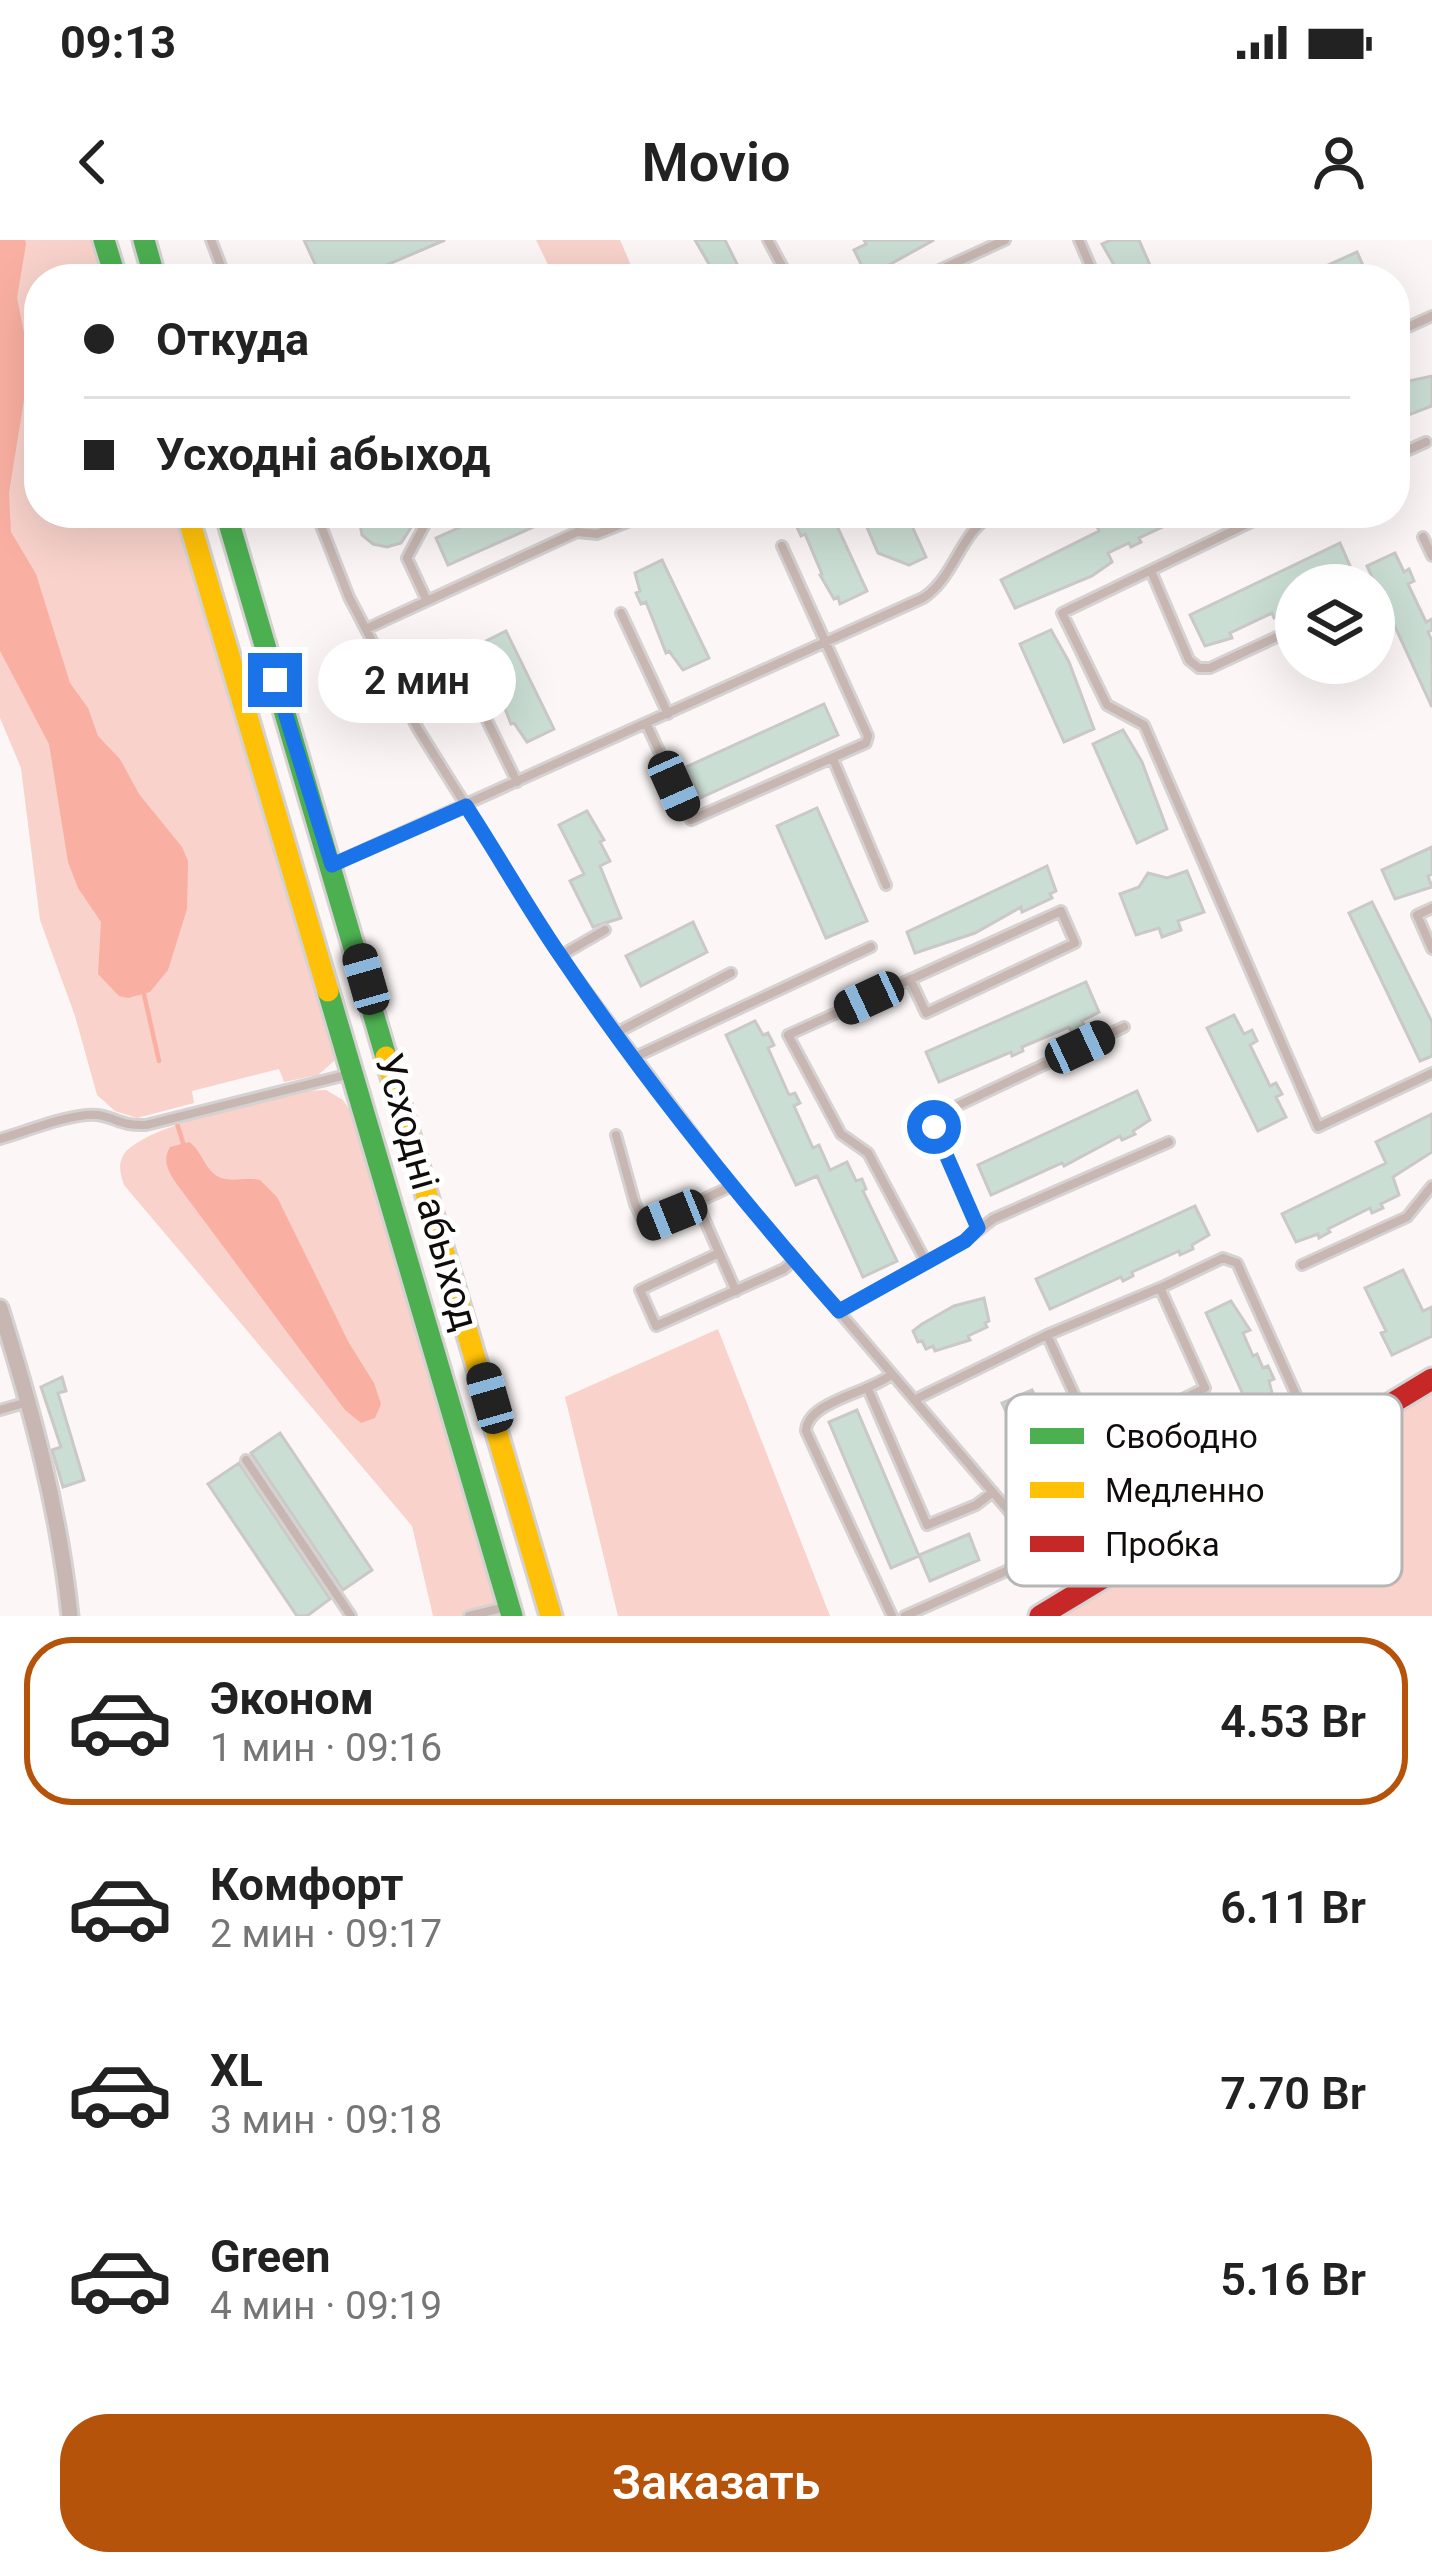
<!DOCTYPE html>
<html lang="ru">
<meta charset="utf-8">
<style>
body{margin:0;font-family:Roboto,sans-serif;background:#f2f2f2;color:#222;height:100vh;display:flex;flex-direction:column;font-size:45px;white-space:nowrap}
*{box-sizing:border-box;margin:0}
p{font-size:39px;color:#767676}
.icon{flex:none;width:66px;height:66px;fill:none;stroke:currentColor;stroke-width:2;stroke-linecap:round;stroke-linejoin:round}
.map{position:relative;height:1376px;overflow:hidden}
.panel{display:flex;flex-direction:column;background:#fff;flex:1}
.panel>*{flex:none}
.top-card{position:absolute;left:24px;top:24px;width:1386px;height:264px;border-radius:48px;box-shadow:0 12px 48px #0002;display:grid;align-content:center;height:264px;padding:0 60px;background:#fff}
.buttons{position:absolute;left:1275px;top:324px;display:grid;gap:24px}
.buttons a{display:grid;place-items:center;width:120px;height:120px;border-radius:50%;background:#fff;box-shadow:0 12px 48px #0002;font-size:60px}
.end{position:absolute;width:54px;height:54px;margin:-27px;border:15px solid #1a73e8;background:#fff;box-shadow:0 0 0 6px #fff}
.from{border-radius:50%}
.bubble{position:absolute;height:84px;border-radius:42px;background:#fff;box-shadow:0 12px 48px #0002;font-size:39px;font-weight:600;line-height:84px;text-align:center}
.car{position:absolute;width:36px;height:72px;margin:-36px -18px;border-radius:15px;box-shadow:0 0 9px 3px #0007;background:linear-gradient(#222 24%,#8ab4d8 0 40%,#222 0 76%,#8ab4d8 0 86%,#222 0)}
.top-card b{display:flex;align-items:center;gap:42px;height:114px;font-size:45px}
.top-card b+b{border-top:3px solid #e0e0e0}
.top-card i{width:30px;height:30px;background:#222}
ul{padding:21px 0 0;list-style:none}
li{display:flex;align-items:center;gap:36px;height:168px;margin:0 24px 18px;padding:0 36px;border:6px solid transparent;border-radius:48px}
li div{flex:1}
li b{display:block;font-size:45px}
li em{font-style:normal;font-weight:600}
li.current{border-color:#b45309}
li>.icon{width:108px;height:108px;stroke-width:1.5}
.cta{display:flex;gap:24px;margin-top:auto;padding:24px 60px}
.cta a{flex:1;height:138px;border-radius:48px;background:#b45309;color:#fff;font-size:48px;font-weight:600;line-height:138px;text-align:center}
.status{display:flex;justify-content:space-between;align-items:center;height:84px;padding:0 60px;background:#fff;direction:ltr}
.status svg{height:33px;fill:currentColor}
header{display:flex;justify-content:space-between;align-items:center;height:156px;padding:0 60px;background:#fff;font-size:54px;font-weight:600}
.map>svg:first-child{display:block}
.green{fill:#f8d2cb}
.water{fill:#f9b0a2}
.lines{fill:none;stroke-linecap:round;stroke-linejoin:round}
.stream{stroke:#f9b0a2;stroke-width:4.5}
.building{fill:#caded3;stroke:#cac9c8;stroke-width:3}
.lane-casing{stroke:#d5d2d1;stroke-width:14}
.street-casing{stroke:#d5d2d1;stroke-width:21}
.fast-casing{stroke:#d5d2d1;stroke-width:27}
.slow-casing{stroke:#d5d2d1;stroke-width:27}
.jam-casing{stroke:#d5d2d1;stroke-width:27}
.lane{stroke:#c7b6b1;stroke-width:8}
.street{stroke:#c7b6b1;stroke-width:15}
.fast{stroke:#4caf50;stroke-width:21}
.slow{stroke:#ffc107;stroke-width:21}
.jam{stroke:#c62828;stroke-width:21}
.route{stroke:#1a73e8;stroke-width:15}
.labels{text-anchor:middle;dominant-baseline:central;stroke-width:10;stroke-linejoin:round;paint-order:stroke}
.street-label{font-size:39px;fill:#0f0c0b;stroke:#fff}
.key{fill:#fff;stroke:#b7b6b6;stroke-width:3}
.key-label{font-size:33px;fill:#0f0c0b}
</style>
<div class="status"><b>09:13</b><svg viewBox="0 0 49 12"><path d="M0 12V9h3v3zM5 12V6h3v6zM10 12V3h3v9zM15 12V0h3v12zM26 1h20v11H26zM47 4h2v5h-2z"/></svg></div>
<header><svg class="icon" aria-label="back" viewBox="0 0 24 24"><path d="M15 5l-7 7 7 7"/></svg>Movio<svg class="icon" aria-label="person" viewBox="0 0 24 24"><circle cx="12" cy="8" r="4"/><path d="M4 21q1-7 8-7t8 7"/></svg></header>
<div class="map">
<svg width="1432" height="1376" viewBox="0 0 1432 1376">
<rect width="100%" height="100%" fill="#fcf7f6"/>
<path class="green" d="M0,0H92L104,39H39V273H174L333,807L334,821L318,835L284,842L279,829L192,851L194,863L137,878L115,871L97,855L75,776L40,680L21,528L0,478Z
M536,0H620L637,39H555Z
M326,850L343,860L354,876L503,1376H433L412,1286L124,945C121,936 118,927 122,918C135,886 269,860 306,851Z
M718,1089L830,1376H618L565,1157Z
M1432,1151V1376H1054Z"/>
<path class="water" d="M0,0H25L26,4L17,58L30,122L9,253L11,292L36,334L70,443L88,468L98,496L120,519L139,554L182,607L188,621L187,669L168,730L150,752L128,758L119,756L98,734L101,682L78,648L68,622L49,504L0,411Z
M189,902C203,911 204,931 221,938C233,942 247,937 260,940L277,957L349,1103L374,1143L381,1164L375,1178L361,1183L345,1170L176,943C168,930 162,921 170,907Z"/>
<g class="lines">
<path class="stream" d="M143,750L159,821
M176,880L183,903"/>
</g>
<path class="building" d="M304,0H445L354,39H322Z
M695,0H725L738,26L716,36Z
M864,0H934L885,27L865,32L854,10L866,4Z
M1111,0H1139L1156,39H1122L1102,4Z
M1357,12L1369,39H1297Z
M1432,136V166L1395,180V144Z
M358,273H415L416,280L401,303L387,307L373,304L362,295Z
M492,273H565L448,325L436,298Z
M796,273H831L867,351L840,364L838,357L834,359L820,335L822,334L805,294L801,296L796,285L800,283Z
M873,273H906L926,317L909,325L878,313L863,278Z
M1113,273H1193L1139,298L1141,302L1131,307L1129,303L1108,313L1112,322L1092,336L1015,368L1001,340L1099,291L1095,282Z
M1340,303L1354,335L1334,345H1296V359L1283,365L1287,372L1274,378L1272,373L1230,393L1232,398L1205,406L1190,375Z
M1395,313L1404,332L1409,329L1414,341L1408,344L1426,382L1432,379V390L1428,392L1432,401V467L1367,326Z
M662,320L709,418L683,430L669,411L666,413L646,362L641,364L636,353L640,351L635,333Z
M1051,390L1069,422L1094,489L1064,502L1020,404Z
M506,391L554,489L527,502L514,483L511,484L491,433L487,435L481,424L485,422L480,404Z
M824,464L838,495L700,558L686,527Z
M1123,490L1142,522L1167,589L1137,603L1093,504Z
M817,568L867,681L826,698L777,586Z
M587,571L604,600L600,602L610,621L600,626L621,678L593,687L570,641L584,634L559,585Z
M1432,607V634L1428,636L1432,647L1395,659L1382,630Z
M1047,626L1056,651L1050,654L1052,658L1022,672L1021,667L975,693L915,713L907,692Z
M1187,631L1204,672L1178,681L1181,690L1162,697L1159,688L1136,695L1120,654L1139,647L1148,633L1167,638Z
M1372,662L1432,782V816L1420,821L1349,673Z
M693,682L707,712L641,746L626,716Z
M1086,742L1099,772L1082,781L1084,785L1071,791L1069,787L1022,807L1023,811L1012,816L1011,812L939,842L926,812Z
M1234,775L1244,794L1252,790L1257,801L1250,805L1270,846L1276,843L1282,854L1276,857L1286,877L1258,891L1207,788Z
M755,781L763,795L768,793L774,805L768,808L789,855L795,853L800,863L794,866L813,908L819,905L830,930L847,922L856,941L862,939L866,949L863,951L897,1021L863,1037L817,936L796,945L726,795Z
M1137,851L1150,880L1133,891L1135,894L1122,900L1120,896L1064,926L1062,923L991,955L978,925Z
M1432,874V912L1393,937L1399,955L1381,964L1383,968L1372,973L1370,968L1328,989L1330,992L1319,998L1318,994L1296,1002L1282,974L1386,923L1376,902Z
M1195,966L1209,995L1192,1005L1193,1009L1180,1015L1179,1011L1132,1032L1133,1036L1123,1041L1121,1037L1050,1069L1036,1039Z
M1403,1030L1423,1071L1432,1067V1096L1392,1115L1381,1093L1386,1091L1365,1048Z
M984,1058L989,1081L985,1083L987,1087L968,1096L970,1100L935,1111L933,1106L926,1109L922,1101L918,1102L913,1091L922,1084L954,1066Z
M1231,1061L1250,1090L1243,1093L1253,1116L1257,1114L1263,1128L1268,1126L1274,1139L1269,1141L1274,1161L1251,1172L1206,1073Z
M62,1137L66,1151L58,1153L84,1240L63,1247L52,1210L61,1207L41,1147Z
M1032,1150L1047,1178L1042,1181L1075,1251L1048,1263L1002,1163Z
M857,1170L919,1316L891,1328L829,1182Z
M280,1193L372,1330L343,1350L251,1213Z
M239,1223L330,1359L307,1376H297L208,1244Z
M969,1294L979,1320L930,1341L919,1315Z"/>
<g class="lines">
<defs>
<path id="lane" d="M211,0L226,39
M768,0L789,39
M1079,0L1096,39
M920,39L1005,0
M1395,93L1432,76
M1395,216L1426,202
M316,273L349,357L418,489L560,716L732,946L1077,1351
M965,273L979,280
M1270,273L1062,373L1107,465L1144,485L1318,887L1432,833
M1423,297L1432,316
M1151,331L1189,420L1199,428H1210L1296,388
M427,361L407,318L431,273
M621,373L668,474
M366,389L577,292L597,294L650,273
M461,427L517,542
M646,483L691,580L866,503L868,496L782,306
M833,519L886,645
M333,624L923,358C956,337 960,289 996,273
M1432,668L1417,675L1432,709
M560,716L605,690
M616,793L731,733
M635,817L871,707
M616,895L635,964L646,986L732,946
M0,899C25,892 73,872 98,875C117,878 121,886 146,885L346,835
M698,965L736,1051
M978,988L935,890L940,874L1124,787
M719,1013L640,1050L656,1086L784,1029L794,1020
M926,1022L965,1001L993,979L1169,902
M1302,1025L1407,977L1432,946
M1160,1048L1223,1018L1237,1023L1319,1206
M839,1071L926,1022L868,913L841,894L788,795L1061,671L1075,703L926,773L910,739
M868,1149L927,1285L976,1265L993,1252
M914,1160L1047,1095L1160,1048L1205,1148L1096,1202L1047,1095
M0,1170L28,1162
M246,1220L351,1376
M469,1376L502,1368
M892,1376L806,1191C807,1161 870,1153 892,1134
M905,1376L1045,1314"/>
<path id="street" d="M0,1068C32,1170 59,1270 70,1376"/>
<path id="fast" d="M104,0L116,39
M144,0L155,39
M226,273L386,817
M328,751L512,1376"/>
<path id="slow" d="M187,273L328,751
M386,817L551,1376"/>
<path id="jam" d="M1040,1376L1432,1139"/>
</defs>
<use href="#lane" class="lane-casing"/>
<use href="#street" class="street-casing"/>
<use href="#fast" class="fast-casing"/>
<use href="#slow" class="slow-casing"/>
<use href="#jam" class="jam-casing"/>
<use href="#lane" class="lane"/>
<use href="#street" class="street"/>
<use href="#fast" class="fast"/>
<use href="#slow" class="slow"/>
<use href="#jam" class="jam"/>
</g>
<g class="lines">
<path class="route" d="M275,440L332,625L466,566C498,615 527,667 560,715C644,840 740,959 839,1071L965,1001L978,988L934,887"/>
</g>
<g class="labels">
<g class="street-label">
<text transform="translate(427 952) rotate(74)">Усходні абыход</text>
</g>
</g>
<rect x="1006" y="1154" width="396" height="192" rx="18" class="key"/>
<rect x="1030" y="1188" width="54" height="16" fill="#4caf50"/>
<rect x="1030" y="1242" width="54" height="16" fill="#ffc107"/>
<rect x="1030" y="1296" width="54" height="16" fill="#c62828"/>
<g class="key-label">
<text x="1105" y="1208">Свободно</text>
<text x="1105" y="1262">Медленно</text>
<text x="1105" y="1316">Пробка</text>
</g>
</svg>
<div class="buttons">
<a><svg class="icon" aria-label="layers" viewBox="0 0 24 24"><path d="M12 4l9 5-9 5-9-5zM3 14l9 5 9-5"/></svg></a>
</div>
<i class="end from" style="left:934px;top:887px"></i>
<i class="end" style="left:275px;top:440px"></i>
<div class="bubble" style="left:318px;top:399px;width:198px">2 мин</div>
<i class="car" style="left:674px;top:546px;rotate:156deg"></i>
<i class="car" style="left:366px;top:739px;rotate:344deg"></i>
<i class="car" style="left:869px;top:758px;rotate:245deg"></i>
<i class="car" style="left:1080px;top:807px;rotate:65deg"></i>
<i class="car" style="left:672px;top:975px;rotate:248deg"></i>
<i class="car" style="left:490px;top:1158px;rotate:344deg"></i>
<div class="top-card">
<b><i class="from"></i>Откуда</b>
<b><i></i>Усходні абыход</b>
</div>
</div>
<section class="panel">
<ul>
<li class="current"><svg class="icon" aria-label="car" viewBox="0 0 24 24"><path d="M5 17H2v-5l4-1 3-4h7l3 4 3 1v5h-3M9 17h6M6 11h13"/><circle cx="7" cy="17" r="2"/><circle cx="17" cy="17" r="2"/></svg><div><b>Эконом</b><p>1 мин · 09:16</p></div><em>4.53 Br</em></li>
<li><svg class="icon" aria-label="car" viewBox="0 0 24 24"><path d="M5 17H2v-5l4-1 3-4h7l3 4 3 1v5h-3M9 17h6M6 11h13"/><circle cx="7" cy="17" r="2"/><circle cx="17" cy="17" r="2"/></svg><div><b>Комфорт</b><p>2 мин · 09:17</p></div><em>6.11 Br</em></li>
<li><svg class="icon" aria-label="car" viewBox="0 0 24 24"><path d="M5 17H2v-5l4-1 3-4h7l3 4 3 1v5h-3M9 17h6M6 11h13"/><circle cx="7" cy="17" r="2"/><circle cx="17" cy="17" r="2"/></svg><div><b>XL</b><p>3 мин · 09:18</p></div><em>7.70 Br</em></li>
<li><svg class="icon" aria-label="car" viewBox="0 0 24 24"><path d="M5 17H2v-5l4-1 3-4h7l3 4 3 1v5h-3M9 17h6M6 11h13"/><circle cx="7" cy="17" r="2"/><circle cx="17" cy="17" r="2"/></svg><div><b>Green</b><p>4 мин · 09:19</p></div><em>5.16 Br</em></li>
</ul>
<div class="cta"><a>Заказать</a></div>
</section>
